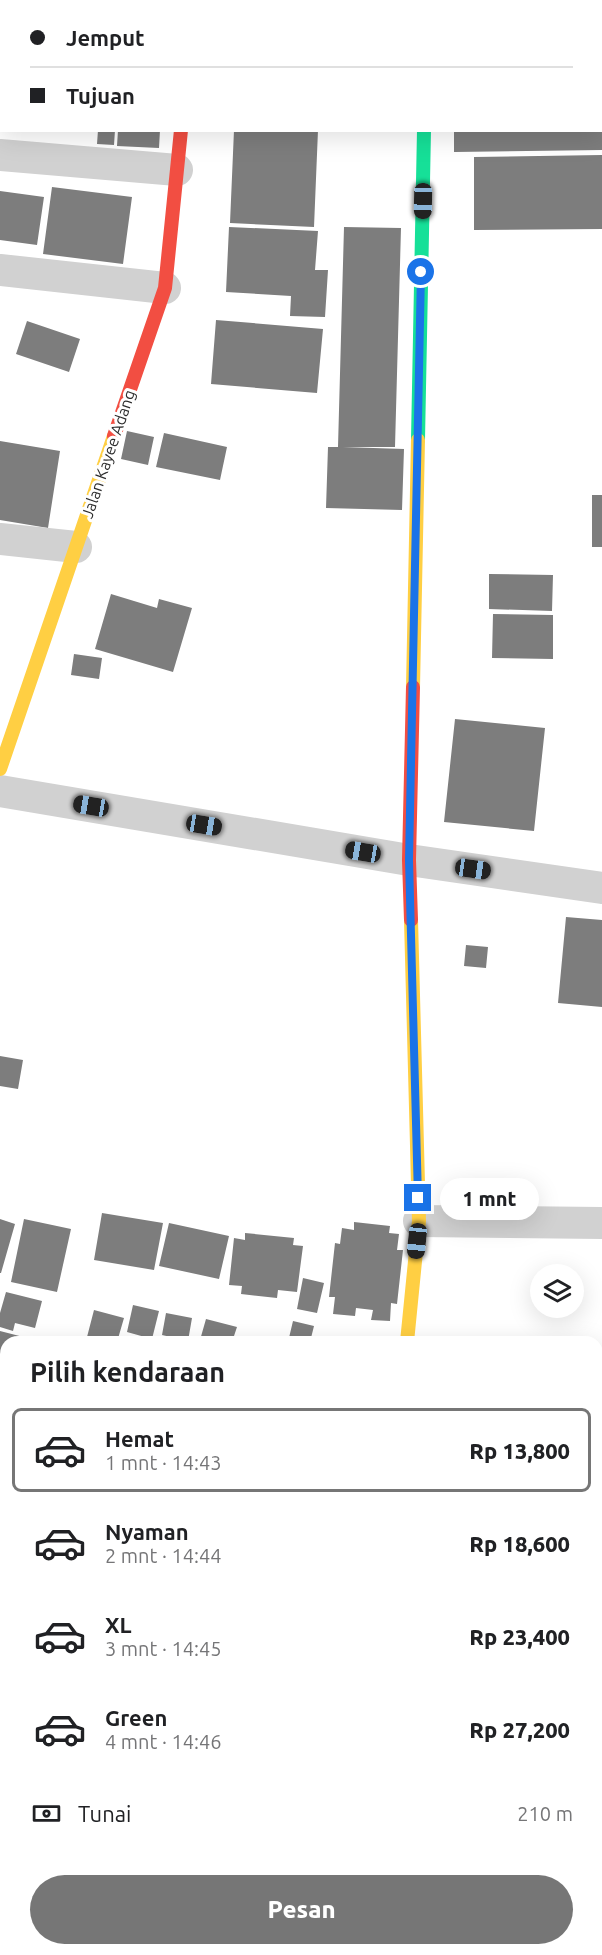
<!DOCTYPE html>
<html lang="id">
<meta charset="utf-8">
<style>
body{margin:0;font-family:Ubuntu,sans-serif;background:#f6f6f6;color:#202124;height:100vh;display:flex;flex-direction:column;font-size:22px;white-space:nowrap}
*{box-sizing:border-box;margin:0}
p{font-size:20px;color:#757577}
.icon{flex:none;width:33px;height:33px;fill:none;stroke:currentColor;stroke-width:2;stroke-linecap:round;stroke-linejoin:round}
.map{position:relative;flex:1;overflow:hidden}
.details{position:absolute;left:0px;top:1336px;width:603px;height:620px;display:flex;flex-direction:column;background:#fff;border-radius:18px 18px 0 0;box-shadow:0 6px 24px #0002}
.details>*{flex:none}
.top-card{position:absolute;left:0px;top:0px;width:603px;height:132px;box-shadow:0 6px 24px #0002;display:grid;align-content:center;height:132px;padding:0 30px;background:#fff}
.tools{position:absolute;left:530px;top:1264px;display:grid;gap:12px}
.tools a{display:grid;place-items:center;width:54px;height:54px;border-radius:50%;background:#fff;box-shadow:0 6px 24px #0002;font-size:30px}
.end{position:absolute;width:27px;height:27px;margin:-14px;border:8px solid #1a73e8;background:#fff;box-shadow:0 0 0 3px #fff}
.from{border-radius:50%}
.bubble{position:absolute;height:42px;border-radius:21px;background:#fff;box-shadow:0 6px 24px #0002;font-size:20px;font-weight:800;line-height:42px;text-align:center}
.car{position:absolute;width:18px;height:36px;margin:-18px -9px;border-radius:8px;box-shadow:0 0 4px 2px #0007;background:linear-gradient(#222 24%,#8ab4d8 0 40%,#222 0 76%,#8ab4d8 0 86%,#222 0)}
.top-card b{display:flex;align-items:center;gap:21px;height:57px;font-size:22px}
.top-card b+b{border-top:2px solid #e0e0e0}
.top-card i{width:15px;height:15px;background:#202124}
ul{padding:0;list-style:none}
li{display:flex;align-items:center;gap:18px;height:84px;margin:0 12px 9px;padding:0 18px;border:3px solid transparent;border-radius:9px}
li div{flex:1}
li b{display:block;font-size:22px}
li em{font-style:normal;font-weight:800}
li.active{border-color:#767676}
li>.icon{width:54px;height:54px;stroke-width:1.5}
h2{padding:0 30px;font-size:27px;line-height:72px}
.pay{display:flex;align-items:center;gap:15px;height:66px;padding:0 30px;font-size:22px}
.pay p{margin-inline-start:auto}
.action{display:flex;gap:12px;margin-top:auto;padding:12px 30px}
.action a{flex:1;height:69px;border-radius:36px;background:#767676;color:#fff;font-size:24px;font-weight:800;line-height:69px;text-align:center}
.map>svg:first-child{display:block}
.building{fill:#7d7d7d}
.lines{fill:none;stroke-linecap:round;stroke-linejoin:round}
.lane{stroke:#d1d1d1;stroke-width:16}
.street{stroke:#d1d1d1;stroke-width:32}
.fast{stroke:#16e098;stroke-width:14}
.slow{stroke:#ffcf43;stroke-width:14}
.jam{stroke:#f24e42;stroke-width:14}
.route{stroke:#1a73e8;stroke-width:8}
.labels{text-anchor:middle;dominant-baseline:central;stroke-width:6;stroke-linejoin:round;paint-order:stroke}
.street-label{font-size:16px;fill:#2c2c2c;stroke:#fff}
</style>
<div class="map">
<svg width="602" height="1955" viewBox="0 0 602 1955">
<rect width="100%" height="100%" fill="#fff"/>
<path class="building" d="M98,130H115L114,145L97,144Z
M118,130H160L159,148L117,146Z
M234,130H318L314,227L230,223Z
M454,130H602V150L454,152Z
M602,155V229L474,230V157Z
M52,187L132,197L123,264L43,254Z
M0,191L44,197L37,245L0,240Z
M229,227L318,231L315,270H328L325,317L290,316L291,296L226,292Z
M344,227L401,228L395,447H343L404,449L402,510L326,508L328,447H338Z
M216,320L323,329L317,393L211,384Z
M27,321L80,339L69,372L16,354Z
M127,431L154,437L148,465L121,459Z
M164,433L227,447L220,480L156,467Z
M0,441L60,451L48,528L0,520Z
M592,495H602V547H592Z
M489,574L553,575L552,611L489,609Z
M111,594L157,608L159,599L192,608L173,672L95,649Z
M493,614L553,615V659L492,658Z
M74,654L102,658L99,679L71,675Z
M455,719L545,728L534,831L444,822Z
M566,917L602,920V1007L558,1003Z
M466,945L488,947L486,968L464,966Z
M0,1056L23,1060L18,1089L0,1086Z
M102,1213L163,1223L154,1270L94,1260Z
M0,1219L15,1224L1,1273H0Z
M24,1219L71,1229L57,1292L11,1282Z
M354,1222L390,1226L389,1233L399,1234L397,1250H403L397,1304L391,1303L390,1321L371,1320L373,1310L356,1308L355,1316L333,1314L335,1297H329L335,1243L340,1244L342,1228L354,1230Z
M169,1223L229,1236L219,1279L159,1266Z
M245,1233L294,1238L293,1245L303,1246L297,1292L278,1290L277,1298L241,1294L242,1286L229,1285L234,1238L245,1240Z
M303,1278L324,1283L317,1313L297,1309Z
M6,1292L42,1301L35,1328L15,1323L13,1331L0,1327V1313Z
M133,1305L159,1311L152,1339L127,1332Z
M94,1310L124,1318L117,1342H109L87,1337Z
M166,1313L192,1318L188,1341L162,1335Z
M206,1319L237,1327L232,1342H209L200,1340Z
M293,1321L314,1326L310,1342H288Z
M0,1331L35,1340V1342H6V1371L0,1369Z
M0,1482L6,1484V1536L0,1534Z
M597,1643H602V1683L597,1684Z
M602,1750V1828H597V1751Z"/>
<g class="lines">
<path class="lane" d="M597,1869H602"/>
<path class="street" d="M194,2V0
M574,2V0
M0,155L177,170
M0,270L165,288
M0,539L76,547
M0,791L409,860L602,888
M419,1221L602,1223
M0,1395L6,1396
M0,1544L6,1546
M597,1549L602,1550"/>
<path class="fast" d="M418,440L424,130
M597,1916L602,1915
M0,1929L6,1942"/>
<path class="slow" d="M413,687L418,440
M0,769L114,436
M407,1342L419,1221L411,920
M581,1955L602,1952"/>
<path class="jam" d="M114,436L165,288L181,130
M411,920L409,860L413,687
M260,1955L301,1950"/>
</g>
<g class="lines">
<path class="route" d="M418,1198L409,860L421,272"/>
</g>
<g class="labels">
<g class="street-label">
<text transform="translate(108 454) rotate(-71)">Jalan Kayee Adang</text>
</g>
</g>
</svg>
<div class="tools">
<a><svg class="icon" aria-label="layers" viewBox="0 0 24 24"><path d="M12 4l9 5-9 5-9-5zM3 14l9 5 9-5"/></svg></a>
</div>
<i class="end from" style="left:421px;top:272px"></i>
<i class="end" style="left:418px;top:1198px"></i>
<div class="bubble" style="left:440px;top:1178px;width:99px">1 mnt</div>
<i class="car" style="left:423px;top:201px;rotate:181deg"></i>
<i class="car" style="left:91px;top:806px;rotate:280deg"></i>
<i class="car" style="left:204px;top:825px;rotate:99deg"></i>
<i class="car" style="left:363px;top:852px;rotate:280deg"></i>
<i class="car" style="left:473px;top:869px;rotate:98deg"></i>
<i class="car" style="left:417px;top:1241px;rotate:186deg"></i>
<div class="top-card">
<b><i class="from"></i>Jemput</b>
<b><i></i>Tujuan</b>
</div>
<section class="details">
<h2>Pilih kendaraan</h2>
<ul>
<li class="active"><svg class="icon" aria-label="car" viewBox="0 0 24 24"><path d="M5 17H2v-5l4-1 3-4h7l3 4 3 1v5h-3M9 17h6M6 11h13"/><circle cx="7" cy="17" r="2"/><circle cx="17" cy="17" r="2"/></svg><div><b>Hemat</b><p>1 mnt · 14:43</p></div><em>Rp 13,800</em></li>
<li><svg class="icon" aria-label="car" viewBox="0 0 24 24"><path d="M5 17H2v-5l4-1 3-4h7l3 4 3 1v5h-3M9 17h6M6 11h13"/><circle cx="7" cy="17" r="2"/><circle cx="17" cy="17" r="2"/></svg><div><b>Nyaman</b><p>2 mnt · 14:44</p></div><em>Rp 18,600</em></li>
<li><svg class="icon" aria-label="car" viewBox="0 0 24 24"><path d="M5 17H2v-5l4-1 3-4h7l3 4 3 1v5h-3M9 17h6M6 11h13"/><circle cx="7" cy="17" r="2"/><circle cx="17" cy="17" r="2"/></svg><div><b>XL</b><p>3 mnt · 14:45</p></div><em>Rp 23,400</em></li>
<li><svg class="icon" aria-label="car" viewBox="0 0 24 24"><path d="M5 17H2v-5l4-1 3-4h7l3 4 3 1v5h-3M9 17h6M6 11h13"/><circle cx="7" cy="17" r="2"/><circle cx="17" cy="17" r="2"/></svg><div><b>Green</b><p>4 mnt · 14:46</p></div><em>Rp 27,200</em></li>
</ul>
<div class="pay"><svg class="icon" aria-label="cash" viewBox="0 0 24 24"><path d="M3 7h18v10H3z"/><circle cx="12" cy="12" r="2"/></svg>Tunai<p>210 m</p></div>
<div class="action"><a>Pesan</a></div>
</section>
</div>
